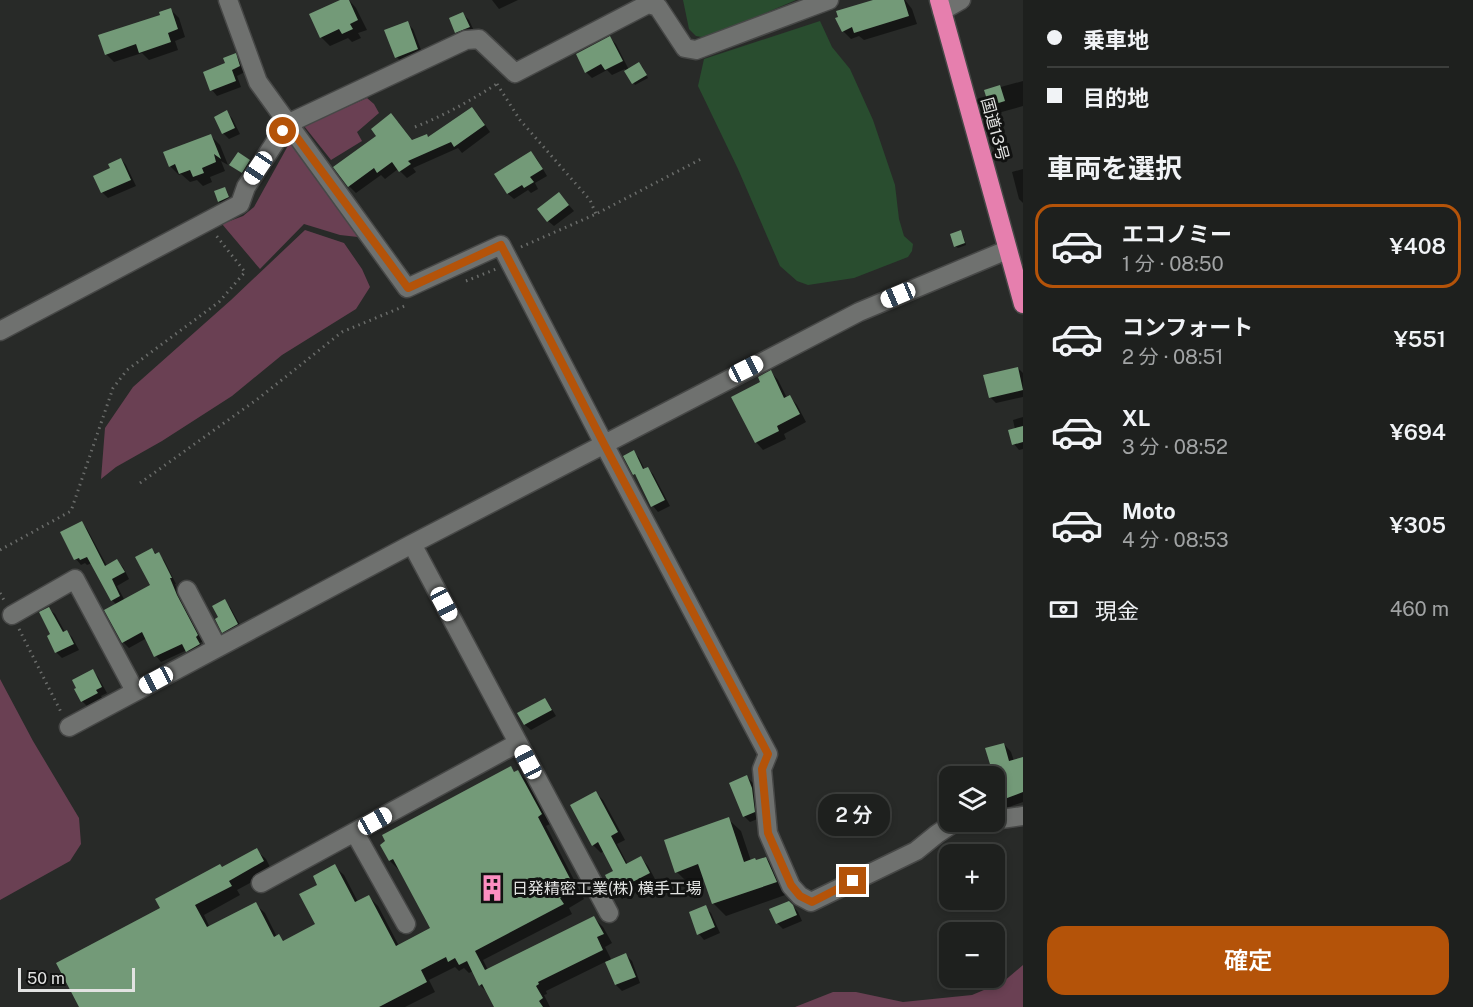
<!DOCTYPE html>
<html lang="ja">
<meta charset="utf-8">
<style>
body{margin:0;font-family:"Public Sans","Noto Sans JP",sans-serif;background:#2b2d2b;color:#f1f3f6;height:100vh;display:flex;flex-direction:column;font-size:22px;white-space:nowrap}
*{box-sizing:border-box;margin:0}
p{font-size:20px;color:#a1a3a4}
.icon{flex:none;width:33px;height:33px;fill:none;stroke:currentColor;stroke-width:2;stroke-linecap:round;stroke-linejoin:round}
.map{position:relative;flex:1;overflow:hidden}
.side{display:flex;flex-direction:column;background:#1e201e;width:450px}
.side>*{flex:none}
.top-card{display:grid;align-content:center;height:132px;padding:0 24px;background:#1e201e}
.tools{position:absolute;left:939px;top:766px;display:grid;gap:12px}
.tools a{display:grid;place-items:center;width:66px;height:66px;border-radius:12px;background:#1e201e;box-shadow:0 3px 9px #0003,0 0 0 2px #3c3e3c;font-size:30px}
.scale{position:absolute;left:18px;bottom:15px;width:117px;box-sizing:border-box;padding-left:6px;border:3px solid #e2e3e2;border-top:0;font-size:16px;line-height:21px;white-space:nowrap;color:#e2e3e2;-webkit-text-stroke:4px #111211;paint-order:stroke}
.end{position:absolute;width:27px;height:27px;margin:-14px;border:8px solid #b45309;background:#fff;box-shadow:0 0 0 3px #fff}
.from{border-radius:50%}
.bubble{position:absolute;height:42px;border-radius:18px;background:#1e201e;box-shadow:0 3px 9px #0003,0 0 0 2px #3c3e3c;font-size:20px;font-weight:600;line-height:42px;text-align:center}
.car{position:absolute;width:18px;height:36px;margin:-18px -9px;border-radius:8px;box-shadow:0 0 4px 2px #0007;background:linear-gradient(#fff 24%,#345 0 40%,#fff 0 76%,#345 0 86%,#fff 0)}
.top-card b{display:flex;align-items:center;gap:21px;height:57px;font-size:22px}
.top-card b+b{border-top:2px solid #3c3e3c}
.top-card i{width:15px;height:15px;background:#f1f3f6}
ul{padding:0;list-style:none}
li{display:flex;align-items:center;gap:18px;height:84px;margin:0 12px 9px;padding:0 12px;border:3px solid transparent;border-radius:18px}
li div{flex:1}
li b{display:block;font-size:22px}
li em{font-style:normal;font-weight:600}
li.on{border-color:#b45309}
li>.icon{width:54px;height:54px;stroke-width:1.5}
h2{padding:0 24px;font-size:27px;line-height:72px}
.pay{display:flex;align-items:center;gap:15px;height:66px;padding:0 24px;font-size:22px}
.pay p{margin-inline-start:auto}
.primary-button{display:flex;gap:12px;margin-top:auto;padding:12px 24px}
.primary-button a{flex:1;height:69px;border-radius:18px;background:#b45309;color:#fff;font-size:24px;font-weight:600;line-height:69px;text-align:center}
main{display:flex;flex:1;min-height:0}
.map>svg:first-child{display:block}
.green{fill:#6a4053}
.water{fill:#294d2f}
.shadow{fill:#0007}
.building{fill:#739a78}
.lines{fill:none;stroke-linecap:round;stroke-linejoin:round}
.minor-casing{stroke:#474847;stroke-width:21}
.highway-casing{stroke:#474847;stroke-width:21}
.path{stroke:#6a6c6a;stroke-width:3;stroke-dasharray:1.5 4.5;stroke-linecap:butt}
.minor{stroke:#6f716f;stroke-width:18}
.highway{stroke:#e67fae;stroke-width:18}
.route{stroke:#b45309;stroke-width:8}
.labels{text-anchor:middle;dominant-baseline:central;stroke-width:6;stroke-linejoin:round;paint-order:stroke}
.street-label{font-size:16px;fill:#e2e3e2;stroke:#111211}
.poi-label{font-size:16px;fill:#e2e3e2;stroke:#111211;text-anchor:start}
</style>
<main>
<div class="map">
<svg width="1023" height="1007" viewBox="0 0 1023 1007">
<rect width="100%" height="100%" fill="#282a28"/>
<path class="green" d="M367,98L374,104L379,113L357,132L362,141L331,160L304,126Z
M290,142L358,237L340,235L304,224L260,269L222,224L243,216L254,207Z
M305,230L344,243L362,269L370,287L356,309L282,355L232,396L162,441L116,467L101,479L105,428L133,387L231,300Z
M0,679L33,741L79,818L81,844L70,861L0,900Z
M1023,965V1007H795L833,992H856L903,1002L972,995L1003,982Z"/>
<path class="water" d="M683,0H796L707,38L696,36L689,29Z
M820,21L832,47L850,69L873,120L895,185L899,219L904,236L913,244L912,251L908,257L854,278L808,285L797,281L780,266L738,169L698,86L704,59Z"/>
<path class="shadow" d="M344,0H349L356,8L367,30L358,33L361,38L352,42L348,38L330,46L321,37Z
M492,0H518L499,9Z
M877,0H905L912,9L917,24L864,40L859,36L851,39L843,31Z
M171,10L179,18L185,37L175,41L178,50L149,60L142,53L114,62L106,54Z
M463,14L469,20L475,33L462,38L456,32Z
M407,23L413,29L423,55L402,63L397,57Z
M610,38L616,44L629,70L642,66L648,78L635,85L625,69L612,75L607,70L592,78L586,72Z
M235,55L241,61L245,72L237,76L241,87L217,96L212,90L227,64Z
M1023,81V106L998,113L990,105L986,91Z
M472,109L479,116L490,132L462,153L458,148L413,168L416,172L407,178L398,169L385,179L381,175L356,193L349,186L336,167L398,122L413,141L429,138Z
M226,112L232,118L240,134L229,139L223,133Z
M211,136L220,145L228,165L221,161L225,171L210,177L212,182L203,186L197,180L190,182L181,174L179,175L170,166Z
M531,153L537,159L547,176L535,183L538,189L531,193L528,190L514,199L508,194L496,175Z
M121,159L126,165L136,186L108,198L102,192L95,177L112,169Z
M249,161L255,167L248,178L231,164Z
M1023,169V203L1019,199L1012,172Z
M225,188L227,191L230,200L222,204L219,202L216,192Z
M559,194L574,211L554,226L548,221Z
M960,232L963,235L966,245L958,248L955,246Z
M1018,368L1023,373V397L996,403L990,397Z
M771,372L778,380L787,398L790,397L797,405L806,422L784,434L786,439L763,450L756,442L762,383Z
M1023,417V449L1019,450L1014,444L1015,429L1013,420Z
M634,452L639,458L645,470L647,468L653,474L670,506L658,512L653,506L638,478L634,474Z
M82,523L87,529L107,566L117,561L123,567L129,579L117,586L125,601L152,586V550L164,560L176,584H175L182,603L203,641L200,643L204,651L193,657L187,650L161,662L156,656L147,638L129,648L123,642L117,605L112,600L92,563L87,565L85,563L81,565L76,559Z
M224,601L230,607L243,630L229,638L223,632L220,618Z
M49,609L55,614L65,632H67L72,637L79,650L62,658L57,653L49,636L52,635Z
M93,671L98,677L107,693L101,696L103,700L88,707L82,701Z
M545,700L550,706L556,716L531,730L525,725L519,714Z
M1004,744L1011,752L1014,761L1023,759V802L994,812V777H978V775L993,771Z
M511,768L515,773L517,771L527,781L550,824L546,826L584,899L569,908L572,914L483,960L488,970L594,918L603,927L612,943L605,947L612,961L626,955L632,961L640,983L622,991L616,985L607,961L546,991L547,994L544,995L550,1007H495L489,994L480,985L473,971L469,973L464,968L459,971L455,967L429,980L435,992L405,1007H81L162,909L222,869L256,850L266,859L272,871L237,890L240,895L204,915L210,928L255,904L265,913L277,937L279,936L285,942L317,925L319,885L334,866L344,875L358,902L369,897L378,906L399,946L432,929L399,870L390,861L382,845Z
M747,777L753,783L758,795L760,818L750,822L744,816Z
M596,793L603,800L625,840L617,844L628,865L641,858L648,866L656,881L622,899L614,891L615,872L604,851L601,853L593,845Z
M728,819L741,831L751,861L756,862L766,858L778,871L788,894L726,916L713,903L705,879L689,884L677,872Z
M789,902L798,912L802,921L783,929L777,923Z
M705,907L711,913L720,933L704,940L699,934Z"/>
<path class="building" d="M340,0H349L358,20L350,24L353,29L342,34L339,29L320,38L309,14Z
M873,0H904L909,16L854,33L852,27L842,32L835,18L838,17L836,11Z
M171,8L178,29L168,33L171,42L139,53L136,44L105,55L98,35L160,15L159,12Z
M463,12L470,27L455,33L449,18Z
M408,21L418,49L395,58L384,30Z
M610,36L623,61L605,70L601,64L585,73L576,54Z
M236,53L240,66L232,70L236,81L210,91L203,72L225,63L223,58Z
M639,62L647,75L632,84L624,71Z
M1000,85L1005,101L989,106L984,90Z
M472,107L485,125L454,147L451,142L408,161L411,164L399,172L392,162L377,173L374,168L348,187L333,167L376,136L371,129L391,113L412,140L427,134L428,137Z
M227,110L235,128L222,134L214,117Z
M211,134L221,159L214,154L216,162L202,168L204,173L193,177L190,170L179,174L175,164L169,167L163,152Z
M531,151L543,169L530,177L534,182L524,188L522,185L507,194L494,174Z
M238,152L250,160L242,173L229,165Z
M121,158L131,180L101,193L93,176L110,168L108,164Z
M225,187L229,197L218,202L214,191Z
M559,192L569,205L547,222L537,209Z
M961,230L965,243L954,247L950,234Z
M1018,367L1023,390L989,398L983,375Z
M771,370L784,398L790,395L800,414L777,426L779,431L755,443L731,397L760,382L758,377Z
M1023,426V442L1012,445L1008,430Z
M634,450L643,469L648,467L665,500L651,507L635,474L633,475L623,456Z
M82,521L105,566L117,559L125,572L112,579L120,596L111,601L87,557L80,560L79,558L74,560L60,532Z
M152,548L155,554L159,552L172,578H170L177,595L198,635L196,637L200,644L186,652L182,644L154,657L142,632L122,643L104,610L150,585L135,557Z
M225,599L238,624L222,633L215,619L218,617L212,606Z
M49,607L63,632L67,630L74,644L55,653L47,636L50,634L39,612Z
M93,669L102,687L96,690L98,693L81,702L74,689L76,688L72,680Z
M545,698L552,710L524,725L517,713Z
M1004,743L1009,761L1023,757V792L999,801L994,787V777L985,748Z
M511,766L514,772L518,770L542,814L538,817L576,890L560,898L564,904L475,951L485,970L594,916L604,934L597,937L603,950L538,982L539,984L536,986L543,998L539,1001L543,1007H494L482,984L479,986L467,961L459,965L455,958L448,962L446,957L421,970L427,982L379,1007H79L56,963L160,908L155,899L220,864L222,867L257,848L264,861L229,881L232,886L195,905L207,927L256,902L274,937L279,934L283,941L315,924L299,894L317,885L313,876L335,864L355,902L369,895L396,946L430,928L393,859L389,861L380,845L385,841L382,835Z
M747,775L752,788L755,812L743,817L729,783Z
M596,791L618,832L611,836L626,864L641,856L650,873L613,892L605,875L613,871L598,842L592,846L570,805Z
M729,817L744,862L755,858L756,860L766,857L777,882L712,904L698,864L675,873L664,840Z
M789,901L793,905L797,915L776,924L769,909Z
M706,905L715,927L697,935L689,912Z
M626,953L636,977L615,985L605,962Z"/>
<g class="lines">
<defs>
<path id="minor" d="M228,0L258,82L407,288L501,245L604,444L768,754L762,769L768,833L791,886L800,896L811,902L916,851L937,834L955,822
M942,11L961,0
M0,331L240,204L246,187L287,124L466,40L479,39L515,73L648,4L658,7L685,48L696,50L829,0
M412,544L609,913
M187,590L217,647
M12,615L75,579L135,691
M69,727L412,544L859,312L1007,250
M994,820L1023,816
M355,833L406,924
M261,883L518,743"/>
<path id="highway" d="M939,0L1023,304"/>
</defs>
<use href="#minor" class="minor-casing"/>
<use href="#highway" class="highway-casing"/>
<path class="path" d="M497,84L520,120L590,200L596,214
M415,127C445,115 472,100 498,83
M521,247L596,214L703,158
M466,281L496,269
M140,483L259,398L342,332L407,305
M0,550L71,511L113,388L127,370L219,302L245,272L215,234
M0,593L5,602
M19,629L61,712"/>
<use href="#minor" class="minor"/>
<use href="#highway" class="highway"/>
</g>
<g class="lines">
<path class="route" d="M283,131L287,124L408,288L501,245L604,444L768,754L762,769L768,833L791,885L800,896L812,902L853,881"/>
</g>
<defs>
<symbol id="building-bare" viewBox="-9 -9 18 18"><path d="M-4-6H4V6H1V3H-1V6H-4ZM-2.5-4.3h1.7v1.8h-1.7ZM.8-4.3h1.7v1.8H.8ZM-2.5-1h1.7V.8h-1.7ZM.8-1h1.7V.8H.8Z" fill="#fc8fc1" stroke="#111211" stroke-width="2.5" paint-order="stroke"/></symbol>
</defs>
<g fill-rule="evenodd">
<use href="#building-bare" x="473" y="869" width="38" height="38"/>
</g>
<g class="labels">
<g class="street-label">
<text transform="translate(995 129) rotate(75)">国道13号</text>
</g>
<g class="poi-label">
<text x="512" y="888">日発精密工業(株) 横手工場</text>
</g>
</g>
</svg>
<div class="tools">
<a><svg class="icon" aria-label="layers" viewBox="0 0 24 24"><path d="M12 4l9 5-9 5-9-5zM3 14l9 5 9-5"/></svg></a>
<a>+</a>
<a>−</a>
</div>
<div class="scale">50 m</div>
<i class="end from" style="left:283px;top:131px"></i>
<i class="end" style="left:853px;top:881px"></i>
<div class="bubble" style="left:818px;top:794px;width:72px">2 分</div>
<i class="car" style="left:258px;top:168px;rotate:214deg"></i>
<i class="car" style="left:898px;top:295px;rotate:247deg"></i>
<i class="car" style="left:746px;top:369px;rotate:63deg"></i>
<i class="car" style="left:444px;top:604px;rotate:152deg"></i>
<i class="car" style="left:156px;top:680px;rotate:242deg"></i>
<i class="car" style="left:528px;top:762px;rotate:332deg"></i>
<i class="car" style="left:375px;top:821px;rotate:61deg"></i>
</div>
<section class="side">
<div class="top-card">
<b><i class="from"></i>乗車地</b>
<b><i></i>目的地</b>
</div>
<h2>車両を選択</h2>
<ul>
<li class="on"><svg class="icon" aria-label="car" viewBox="0 0 24 24"><path d="M5 17H2v-5l4-1 3-4h7l3 4 3 1v5h-3M9 17h6M6 11h13"/><circle cx="7" cy="17" r="2"/><circle cx="17" cy="17" r="2"/></svg><div><b>エコノミー</b><p>1 分 · 08:50</p></div><em>¥408</em></li>
<li><svg class="icon" aria-label="car" viewBox="0 0 24 24"><path d="M5 17H2v-5l4-1 3-4h7l3 4 3 1v5h-3M9 17h6M6 11h13"/><circle cx="7" cy="17" r="2"/><circle cx="17" cy="17" r="2"/></svg><div><b>コンフォート</b><p>2 分 · 08:51</p></div><em>¥551</em></li>
<li><svg class="icon" aria-label="car" viewBox="0 0 24 24"><path d="M5 17H2v-5l4-1 3-4h7l3 4 3 1v5h-3M9 17h6M6 11h13"/><circle cx="7" cy="17" r="2"/><circle cx="17" cy="17" r="2"/></svg><div><b>XL</b><p>3 分 · 08:52</p></div><em>¥694</em></li>
<li><svg class="icon" aria-label="car" viewBox="0 0 24 24"><path d="M5 17H2v-5l4-1 3-4h7l3 4 3 1v5h-3M9 17h6M6 11h13"/><circle cx="7" cy="17" r="2"/><circle cx="17" cy="17" r="2"/></svg><div><b>Moto</b><p>4 分 · 08:53</p></div><em>¥305</em></li>
</ul>
<div class="pay"><svg class="icon" aria-label="cash" viewBox="0 0 24 24"><path d="M3 7h18v10H3z"/><circle cx="12" cy="12" r="2"/></svg>現金<p>460 m</p></div>
<div class="primary-button"><a>確定</a></div>
</section>
</main>
